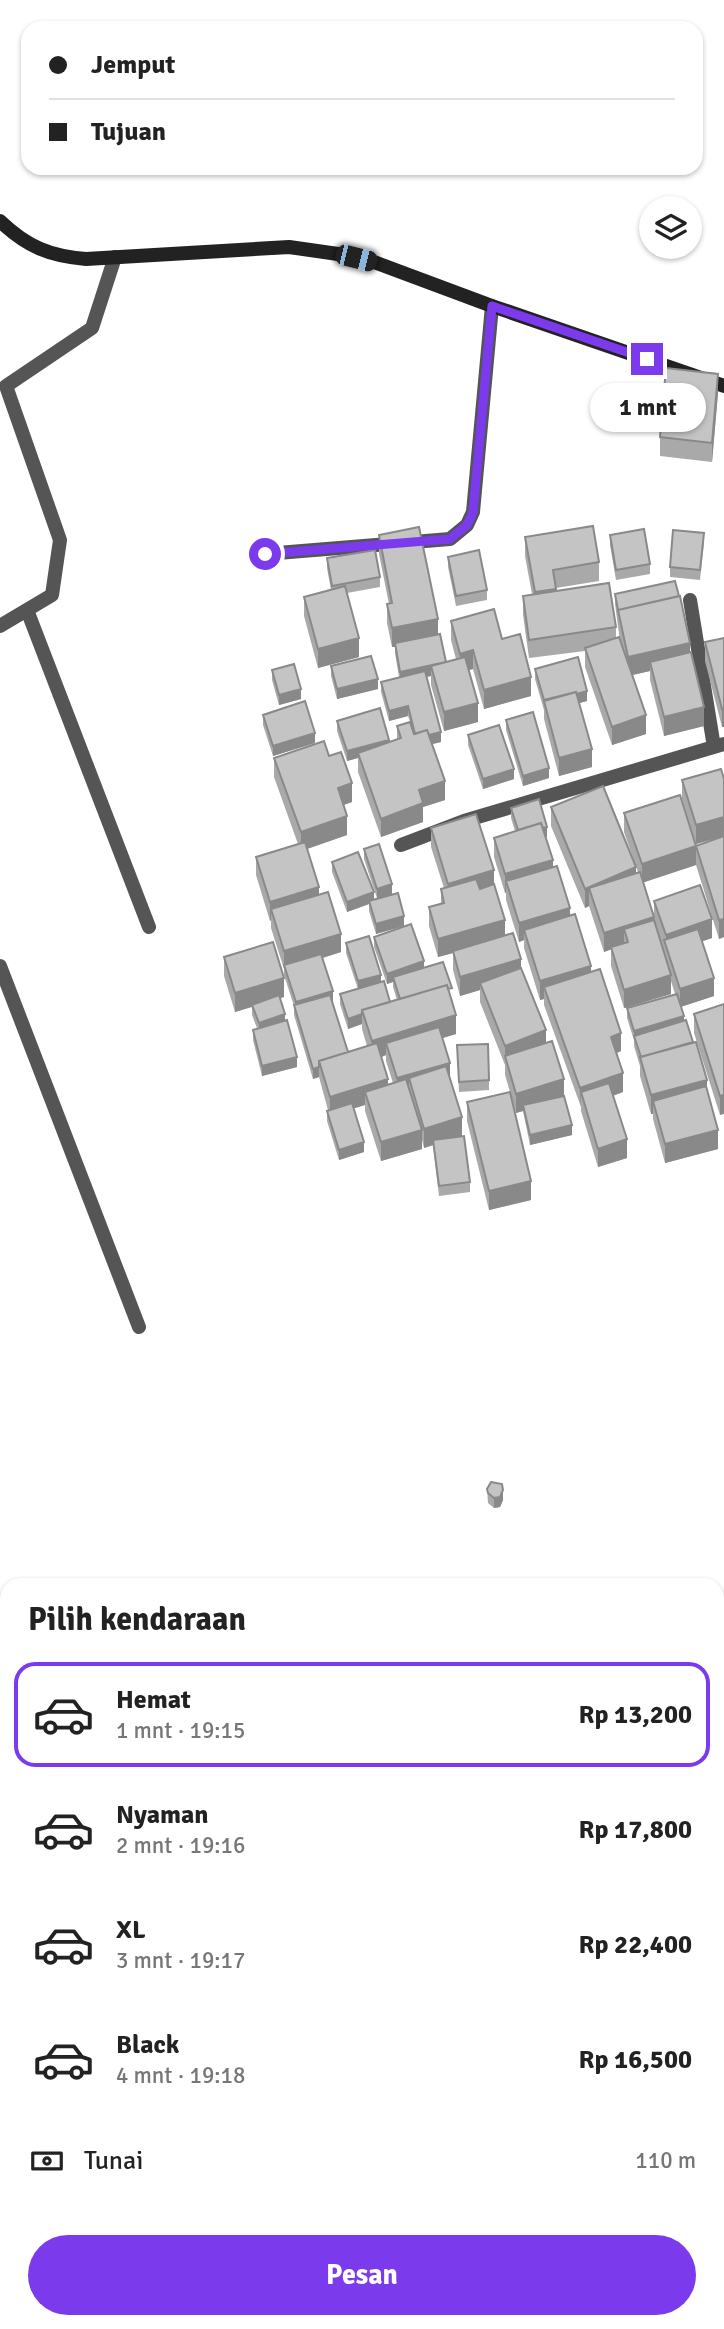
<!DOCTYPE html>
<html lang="id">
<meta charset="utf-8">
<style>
body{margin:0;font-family:Signika,sans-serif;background:#f2f2f2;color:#222;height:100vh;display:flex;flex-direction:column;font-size:26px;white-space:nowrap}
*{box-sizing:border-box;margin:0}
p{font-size:23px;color:#767676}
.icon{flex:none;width:38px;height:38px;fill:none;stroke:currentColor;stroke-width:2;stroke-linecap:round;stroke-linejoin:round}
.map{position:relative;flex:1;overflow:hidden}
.panel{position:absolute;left:0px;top:1578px;width:724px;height:751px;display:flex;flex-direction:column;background:#fff;border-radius:21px 21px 0 0;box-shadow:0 2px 5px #0004}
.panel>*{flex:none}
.banner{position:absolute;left:21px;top:21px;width:682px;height:154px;border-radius:21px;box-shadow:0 2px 5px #0004;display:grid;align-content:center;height:154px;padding:0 28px;background:#fff}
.tools{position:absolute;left:639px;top:196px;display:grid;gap:14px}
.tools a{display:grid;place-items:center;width:63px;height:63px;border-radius:50%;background:#fff;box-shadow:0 2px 5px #0004;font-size:35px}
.end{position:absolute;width:32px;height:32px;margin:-16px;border:9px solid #7c3aed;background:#fff;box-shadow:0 0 0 4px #fff}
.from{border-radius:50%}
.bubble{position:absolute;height:49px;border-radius:24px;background:#fff;box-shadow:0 2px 5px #0004;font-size:23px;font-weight:700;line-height:49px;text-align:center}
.car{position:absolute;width:21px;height:42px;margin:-21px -10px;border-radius:9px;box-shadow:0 0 5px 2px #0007;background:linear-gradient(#222 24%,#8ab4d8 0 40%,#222 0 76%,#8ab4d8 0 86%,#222 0)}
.banner b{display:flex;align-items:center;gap:24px;height:66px;font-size:26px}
.banner b+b{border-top:2px solid #e0e0e0}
.banner i{width:18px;height:18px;background:#222}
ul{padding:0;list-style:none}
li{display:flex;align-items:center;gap:21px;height:105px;margin:0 14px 10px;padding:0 14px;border:4px solid transparent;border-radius:21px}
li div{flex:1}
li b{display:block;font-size:26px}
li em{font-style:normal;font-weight:700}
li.selected{border-color:#7c3aed}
li>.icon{width:63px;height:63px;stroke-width:1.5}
h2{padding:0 28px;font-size:32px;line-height:84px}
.pay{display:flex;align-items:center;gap:18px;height:77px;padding:0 28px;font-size:26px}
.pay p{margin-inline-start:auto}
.action{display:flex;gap:14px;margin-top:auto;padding:14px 28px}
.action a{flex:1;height:80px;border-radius:42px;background:#7c3aed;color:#fff;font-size:28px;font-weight:700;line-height:80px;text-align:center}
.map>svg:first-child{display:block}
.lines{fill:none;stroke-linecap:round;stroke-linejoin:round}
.street{stroke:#555;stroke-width:14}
.secondary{stroke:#222;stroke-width:14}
.wall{fill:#a9a9a9;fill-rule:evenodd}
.shaded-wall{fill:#898989}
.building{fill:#c4c4c4;stroke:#898989;stroke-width:2}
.route{stroke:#7c3aed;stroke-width:9}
</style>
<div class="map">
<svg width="724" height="2329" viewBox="0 0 724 2329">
<rect width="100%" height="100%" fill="#fff"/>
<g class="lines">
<path class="street" d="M265,554L450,539L467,525L473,512L492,306
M690,600L714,747
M27,610L149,927
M0,626L52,595L60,540L6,386L92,328L115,257
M401,845L464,821L724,744
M0,966L139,1327"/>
<path class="secondary" d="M0,221C27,247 50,256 86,259L289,247L338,254L374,262L492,306L724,386"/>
</g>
<path class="wall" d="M718,393L712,462L660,456V437Z
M379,535L438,634L446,662L456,659L451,640V621L502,639L531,696L484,709L473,669L469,670L478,722L444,731L431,685V676L426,677L441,742L432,744L445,800L423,807V822L381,837L358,772V758L347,761L337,731V721L389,742L397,739V726L411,725L408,716L389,721L381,692V682L399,677L395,653V647H392L387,623V604H389L379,554Z
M610,535L650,564V574L616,580L610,545Z
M525,537L599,562V581L556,588V591L616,627V638L620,641L615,604V594L690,652L704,726L664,736L650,680V671L632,675L646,734L612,745L585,667V651L529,658L523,615V596L532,594L525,556Z
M704,543L700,580L670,577V567Z
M448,557L487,590V600L456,606L448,567Z
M327,558L380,577V587L347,593L359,657L318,668L304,616V597L331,590L327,568Z
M724,638L722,727L705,661V642Z
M331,666L378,689L337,699L331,676Z
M535,669L587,701L579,703L592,767L559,776L544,719V710L535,679Z
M272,670L301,699L279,705L272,680Z
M263,715L315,743L273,756L263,725Z
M506,720L549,778L523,786L506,730Z
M468,735L514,779L483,789L468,745Z
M329,756L352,802L343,805L347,835L307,849L319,894L341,952L323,958L333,1001H332L348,1052L367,1046L362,1029V1024L348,1029L340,1004V994L358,989L346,953V943L381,982L390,1002L397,1000L393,987V982L387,984L374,947V937L424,968L452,998L456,1034L442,1038L462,1136L470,1182V1192L439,1196L433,1145L424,1148L422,1140V1149L381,1161L365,1111V1105L353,1108L364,1152L339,1160L327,1121V1111L328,1110L319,1077L313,1079L294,1015V1006L284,975V969L271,928V920L270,921L256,875V857L298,844L274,777V758ZM386,1055V1061L393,1083L388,1085L382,1057Z
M682,780L724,836L696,844L682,799Z
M551,807L636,873L638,872L624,832V813L696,846L724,836V937L719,939L696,865L643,882L654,915V901L712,938L702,941L714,996L681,1007L684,1021L707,1090L718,1149L665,1163L653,1119V1114H651L640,1076V1066L634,1046V1040L627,1018V1008L675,994L671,981V994L624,1008L611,966V949L604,952L589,906L585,908L551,826Z
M511,808L547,837H546L553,867L621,1051L617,1053L623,1092L613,1096L627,1158L598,1167L581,1111V1107L544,1005V999L540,1000L524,948V940L519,942L506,900V893H505L494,857V838L515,831L511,818Z
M431,828L494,884L505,935L521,968L546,1043L564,1096L572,1135L530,1145L523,1111L516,1113L512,1099L531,1200L489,1210L467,1121V1102L510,1092L505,1075V1065L480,1002V990L460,996L453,970V953L438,957L429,926V907L441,904V889L444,888L431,847Z
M364,849L392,894L404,926L376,934L369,911V904L347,912L332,872V862L374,899L377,898L364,859Z
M224,957L284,997L280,998L297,1067L262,1076L253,1040V1030L257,1028L252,1015V1007L235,1012L224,976Z
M724,1004L720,1115L694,1033V1014Z
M457,1045L489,1080V1090L459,1092Z
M487,1489L503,1500L500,1507L494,1508L488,1503Z"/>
<path class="shaded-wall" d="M718,374V393L712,462V443Z
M438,619V637L395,643V647H392V628Z
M359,638V657L318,668V649Z
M690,643V662H650V671L628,676V657Z
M473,650V669L460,672V654Z
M446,662L431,666V676L400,682V672Z
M531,677V696L484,709V690Z
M378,679V689L337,699V689Z
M301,689V699L279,705V695Z
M587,691V701L547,712L545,703Z
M478,703V722L444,731V712Z
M408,706V716L389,721V711Z
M704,707V726L664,736V717Z
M724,708V727H722V709Z
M646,715V734L612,745V727Z
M441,732V742L416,748V738Z
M315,733V743L273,756V746Z
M389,740V750L358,753V758L347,761V751Z
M592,749V767L559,776V758Z
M549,768V778L523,786V776Z
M514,769V779L483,789V779Z
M445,781V800L423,807V822L381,837V819L419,790Z
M352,783V802L338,807V788Z
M347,816V835L301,851V832Z
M724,817V836L696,844V825Z
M547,827V837L520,845V835Z
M696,846V865L642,883V864Z
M553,860V879L506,881V893H505V874Z
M636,867V886L589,888V906L585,908V889Z
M494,870V889L448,903V884Z
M392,884V894L377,899V889Z
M319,887V906L271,909V920L270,921V902Z
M374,892V902L369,901V904L347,912V902Z
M570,908V927L524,930V940L519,942V923Z
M404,916V926L376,934V924Z
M654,917V936L628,942L624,929V945L604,952V933Z
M712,919V938L668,953L666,946V935Z
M724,919V937L719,939V920Z
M505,920V939L438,957V939Z
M341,934V952L286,969L284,965V970V951Z
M521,959V978L480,983V990L460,996V977Z
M424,961V971L393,977V982L387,984V974Z
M591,966V984L544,987V999L540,1000V981Z
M381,975V985L358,991V981Z
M671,975V994L624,1008V990Z
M284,978V997L235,1012V993Z
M714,978V996L680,1007V989Z
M333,991V1001L296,1012V1002Z
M285,1014V1024L259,1033V1023Z
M362,1014V1024L348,1029V1019Z
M456,1015V1034L390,1054L386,1043V1055L372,1060V1041Z
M684,1016V1026L634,1037V1031Z
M546,1030V1049L505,1057V1046Z
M621,1033V1051L611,1055V1037Z
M297,1057V1067L262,1076V1066Z
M450,1063V1081L409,1078V1093L397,1097V1078Z
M319,1067V1077L313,1079V1069Z
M623,1073V1092L585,1105L581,1092L580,1107V1088Z
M388,1079V1098L365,1092V1105L330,1116V1097Z
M564,1079V1098L523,1105V1111L516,1113V1094Z
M707,1080V1098L653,1101V1114H651V1095Z
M724,1095V1114L720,1115V1096Z
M462,1117V1136L433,1140V1145L424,1148V1129Z
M572,1125V1135L530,1145V1135Z
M422,1130V1149L381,1161V1142Z
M718,1130V1149L665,1163V1144Z
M627,1139V1158L598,1167V1149Z
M364,1142V1152L339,1160V1150Z
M531,1181V1200L489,1210V1191Z
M503,1490V1500L500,1507L494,1508V1498Z"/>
<path class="building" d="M666,368L718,374L712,443L660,437Z
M593,526L599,562L553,570L556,589L535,592L525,537Z
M419,527L438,619L392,628L387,604L392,603L379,535Z
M644,529L650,564L616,570L610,535Z
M673,530L704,533L700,570L670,567Z
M375,550L380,577L332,586L327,558Z
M479,550L487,590L456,596L448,557Z
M675,581L679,596L618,610L615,594Z
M609,583L616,627L529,640L523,596Z
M345,586L359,638L318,649L304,597Z
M680,596L690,643L628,657L618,610Z
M494,609L502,639L520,634L531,677L484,690L473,650L460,654L451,621Z
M440,634L446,662L400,672L395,643Z
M619,637L646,715L612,727L585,648Z
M724,638V708L722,709L705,642Z
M691,652L704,707L664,717L650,662Z
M371,656L378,679L337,689L331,666Z
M465,657L478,703L444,712L431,666Z
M578,657L587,691L577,694L576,692L544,700L535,669Z
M294,664L301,689L279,695L272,670Z
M425,671L441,732L429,735L427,730L415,734L408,706L389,711L381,682Z
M576,692L592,749L559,758L544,701Z
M305,701L315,733L273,746L263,715Z
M380,708L389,740L347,751L337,721Z
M533,712L549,768L523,776L506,720Z
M410,722L414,734L427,730L445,781L419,790L423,803L381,819L358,753L401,738L397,726Z
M499,725L514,769L483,779L468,735Z
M324,741L329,756L341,752L352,783L338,788L347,816L301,832L274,758Z
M721,769L724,779V817L696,825L682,780Z
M603,786L636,867L585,889L551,807Z
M680,795L696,846L724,836V919L719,920L696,846L642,864L624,813Z
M539,799L547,827L543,828L541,823L518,830L511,808Z
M476,814L494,870L448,884L431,828Z
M541,823L553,860L505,874L494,838Z
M305,842L319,887L270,902L256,857Z
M379,844L392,884L377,889L364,849Z
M358,852L374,892L347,902L332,862Z
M557,866L570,908L519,923L506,881Z
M640,872L654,917L604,933L589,888Z
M476,879L480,889L494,884L505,920L438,939L429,907L444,903L441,889Z
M700,885L712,919L666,935L654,901Z
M328,892L341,934L284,951L271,909Z
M398,893L404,916L376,924L369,901Z
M575,914L591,966L540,981L524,930Z
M654,920L671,975L624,990L611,947L628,942L624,929Z
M411,924L424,961L387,974L374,937Z
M698,929L714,978L680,989L664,940Z
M513,933L521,959L460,977L453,951Z
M369,936L381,975L358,981L346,943Z
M273,942L284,978L235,993L224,957Z
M321,954L333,991L296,1002L284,965Z
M443,962L452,988L448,989L447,985L400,999L393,977Z
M521,968L546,1030L505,1046L480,983Z
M600,969L621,1033L611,1037L623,1073L580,1088L544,987Z
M384,981L390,1002L362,1010V1014L348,1019L340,994Z
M447,985L456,1015L372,1041L362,1010Z
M677,994L684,1016L634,1031L627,1008Z
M279,995L285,1014L259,1023L252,1005Z
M330,995L348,1052L319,1061V1067L313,1069L294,1005Z
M724,1004V1095L720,1096L694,1014Z
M287,1020L297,1057L262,1066L253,1030Z
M686,1020L693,1042L641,1057L634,1036Z
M439,1027L450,1063L397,1078L386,1043Z
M552,1041L564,1079L516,1094L505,1056Z
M696,1042L707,1080L651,1095L640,1057Z
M377,1043L388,1079L330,1097L319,1061Z
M488,1044L489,1080L459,1082L457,1045Z
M446,1066L462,1117L424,1129L409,1078Z
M406,1079L422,1130L381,1142L365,1092Z
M609,1083L627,1139L598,1149L581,1092Z
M706,1086L718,1130L665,1144L653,1101Z
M510,1092L531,1181L489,1191L467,1102Z
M564,1096L572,1125L530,1135L523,1105Z
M352,1103L364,1142L339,1150L327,1111Z
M464,1136L470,1182L439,1186L433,1140Z
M491,1482L502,1484L503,1490L500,1497L494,1498L488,1493L487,1489Z"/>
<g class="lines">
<path class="route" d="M265,554L450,539L467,525L473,512L492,306L647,359"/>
</g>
</svg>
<div class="tools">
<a><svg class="icon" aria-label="layers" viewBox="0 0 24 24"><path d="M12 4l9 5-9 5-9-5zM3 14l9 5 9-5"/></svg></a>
</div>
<i class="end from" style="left:265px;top:554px"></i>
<i class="end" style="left:647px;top:359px"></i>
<div class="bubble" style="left:590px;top:383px;width:116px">1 mnt</div>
<i class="car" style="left:356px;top:258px;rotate:104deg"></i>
<div class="banner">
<b><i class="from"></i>Jemput</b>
<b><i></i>Tujuan</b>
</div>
<section class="panel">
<h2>Pilih kendaraan</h2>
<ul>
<li class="selected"><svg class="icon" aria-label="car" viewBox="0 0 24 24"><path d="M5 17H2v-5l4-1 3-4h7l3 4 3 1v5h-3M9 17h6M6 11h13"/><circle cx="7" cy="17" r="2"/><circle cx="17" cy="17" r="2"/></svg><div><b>Hemat</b><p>1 mnt · 19:15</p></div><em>Rp 13,200</em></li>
<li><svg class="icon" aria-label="car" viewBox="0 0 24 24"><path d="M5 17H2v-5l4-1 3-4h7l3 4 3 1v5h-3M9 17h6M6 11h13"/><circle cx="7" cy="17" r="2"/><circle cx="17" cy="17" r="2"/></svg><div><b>Nyaman</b><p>2 mnt · 19:16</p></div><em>Rp 17,800</em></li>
<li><svg class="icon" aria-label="car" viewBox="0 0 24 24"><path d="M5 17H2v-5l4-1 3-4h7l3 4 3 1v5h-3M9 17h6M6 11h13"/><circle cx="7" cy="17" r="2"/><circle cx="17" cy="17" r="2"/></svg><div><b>XL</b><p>3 mnt · 19:17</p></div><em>Rp 22,400</em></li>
<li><svg class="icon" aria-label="car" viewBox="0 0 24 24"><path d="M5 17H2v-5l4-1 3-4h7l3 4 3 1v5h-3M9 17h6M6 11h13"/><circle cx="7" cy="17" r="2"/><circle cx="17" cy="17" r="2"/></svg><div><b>Black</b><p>4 mnt · 19:18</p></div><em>Rp 16,500</em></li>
</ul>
<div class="pay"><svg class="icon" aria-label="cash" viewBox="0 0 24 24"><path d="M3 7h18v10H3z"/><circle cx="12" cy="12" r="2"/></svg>Tunai<p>110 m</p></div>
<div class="action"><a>Pesan</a></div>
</section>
</div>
